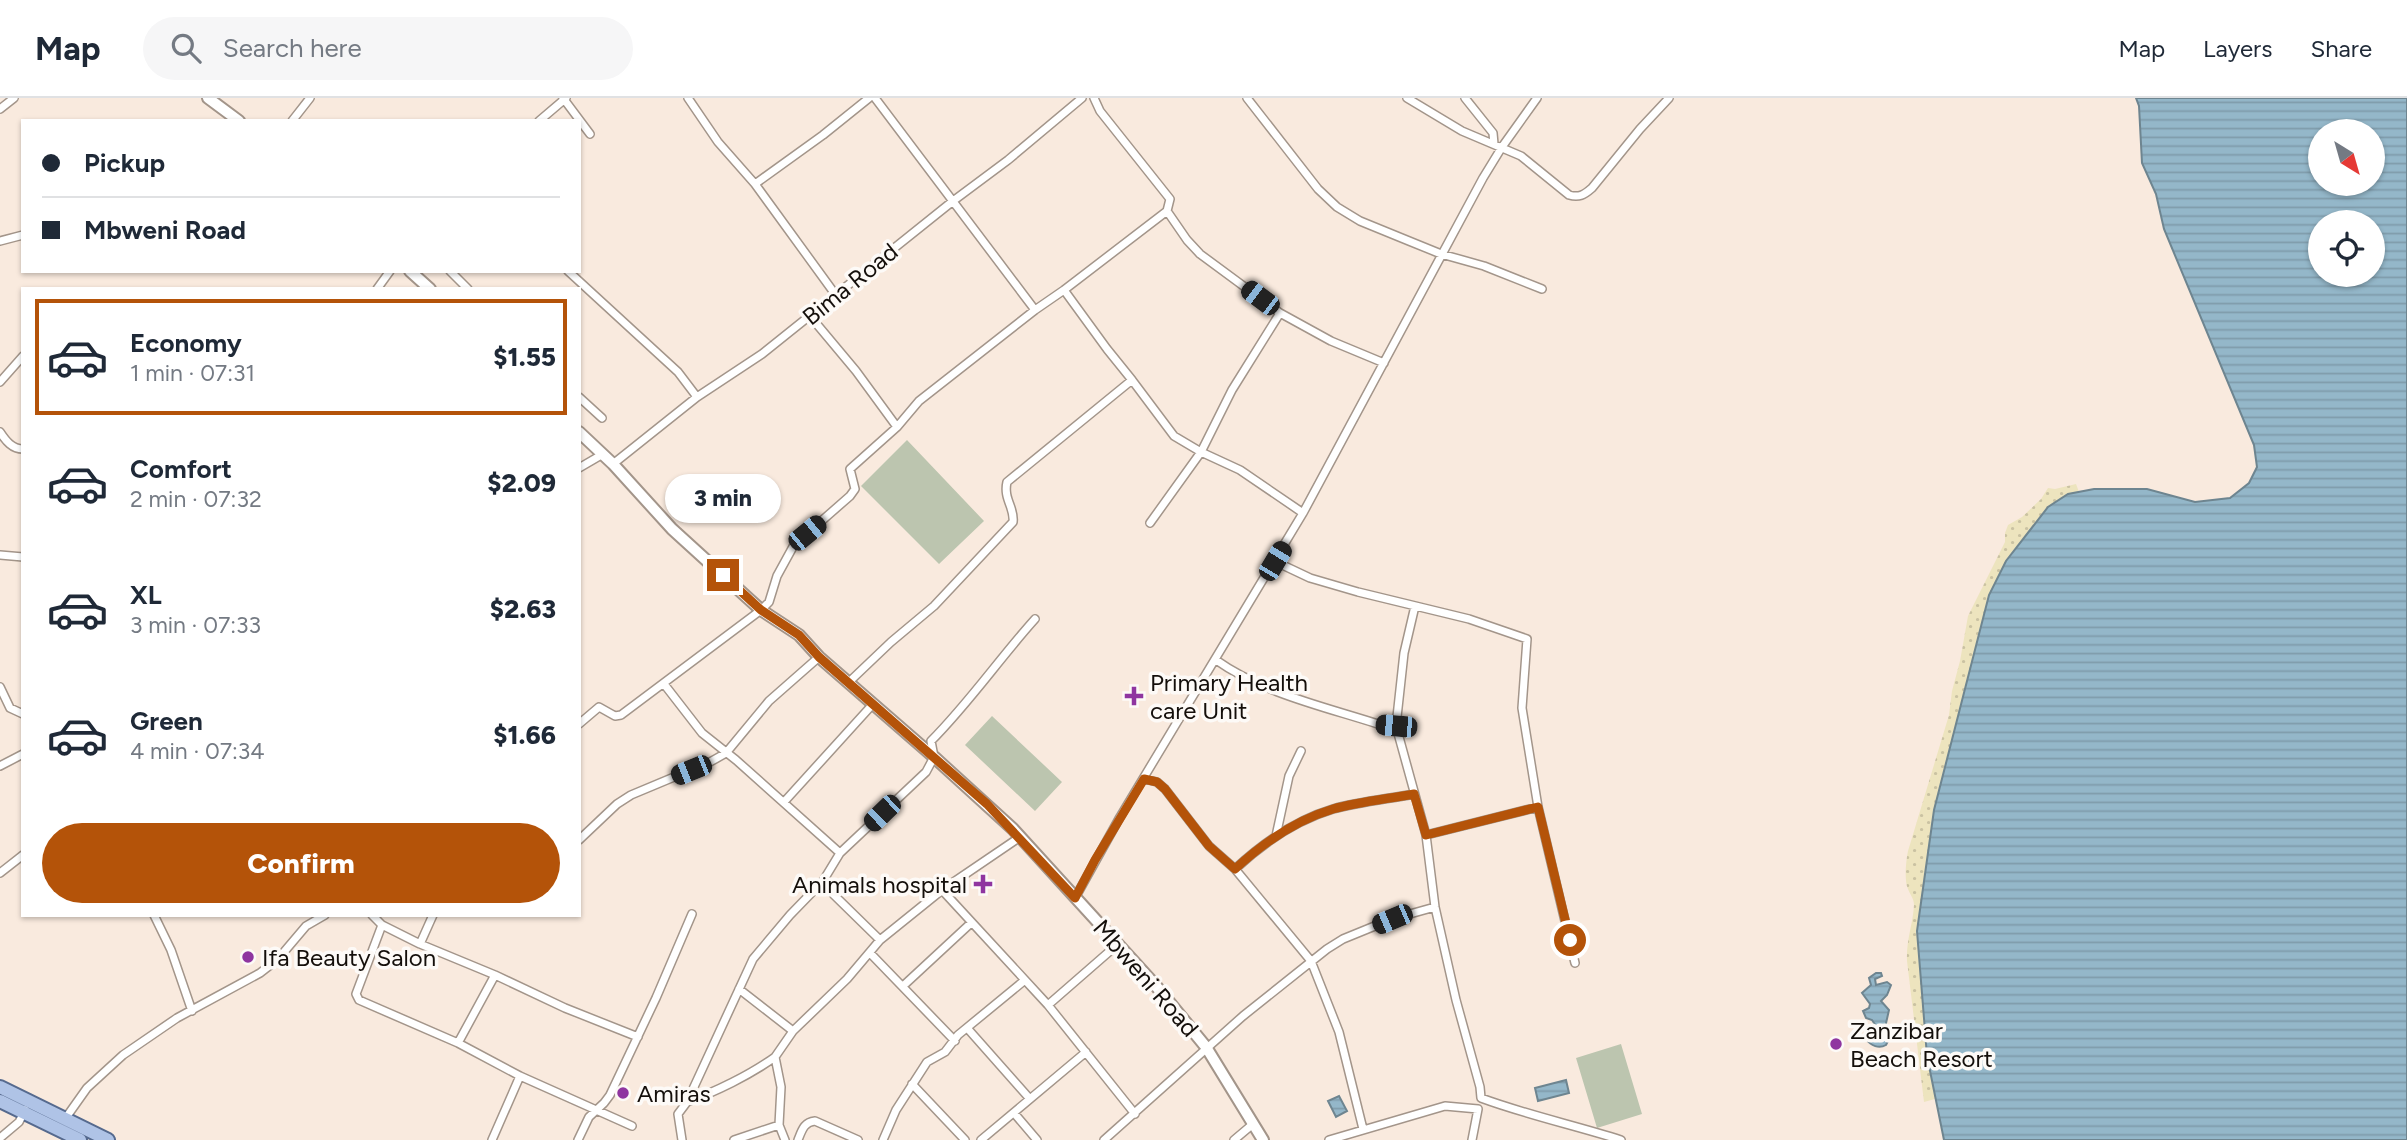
<!DOCTYPE html>
<meta charset="utf-8">
<style>
body{margin:0;font-family:Figtree,sans-serif;background:#f6f6f7;color:#1f2937;height:100vh;display:flex;flex-direction:column;font-size:26px;white-space:nowrap}
*{box-sizing:border-box;margin:0}
p{font-size:23px;color:#747a83}
.icon{flex:none;width:38px;height:38px;fill:none;stroke:currentColor;stroke-width:2;stroke-linecap:round;stroke-linejoin:round}
.map{position:relative;flex:1;overflow:hidden}
.drawer{position:absolute;left:21px;top:189px;width:560px;height:630px;display:flex;flex-direction:column;background:#fff;border-radius:0px;box-shadow:0 2px 5px #0004}
.drawer>*{flex:none}
.guide{position:absolute;left:21px;top:21px;width:560px;height:154px;border-radius:0px;box-shadow:0 2px 5px #0004;display:grid;align-content:center;height:154px;padding:0 21px;background:#fff}
.needle{width:46px;rotate:143deg}
.buttons{position:absolute;left:2308px;top:21px;display:grid;gap:14px}
.buttons a{display:grid;place-items:center;width:77px;height:77px;border-radius:50%;background:#fff;box-shadow:0 2px 5px #0004;font-size:35px}
.end{position:absolute;width:32px;height:32px;margin:-16px;border:9px solid #b45309;background:#fff;box-shadow:0 0 0 4px #fff}
.from{border-radius:50%}
.bubble{position:absolute;height:49px;border-radius:24px;background:#fff;box-shadow:0 2px 5px #0004;font-size:23px;font-weight:800;line-height:49px;text-align:center}
.car{position:absolute;width:21px;height:42px;margin:-21px -10px;border-radius:9px;box-shadow:0 0 5px 2px #0007;background:linear-gradient(#222 24%,#8ab4d8 0 40%,#222 0 76%,#8ab4d8 0 86%,#222 0)}
.guide b{display:flex;align-items:center;gap:24px;height:66px;font-size:26px}
.guide b+b{border-top:2px solid #e0e1e3}
.guide i{width:18px;height:18px;background:#1f2937}
ul{padding:12px 0 0;list-style:none}
li{display:flex;align-items:center;gap:21px;height:116px;margin:0 14px 10px;padding:0 7px;border:4px solid transparent;border-radius:0px}
li div{flex:1}
li b{display:block;font-size:26px}
li em{font-style:normal;font-weight:800}
li.on{border-color:#b45309}
li>.icon{width:63px;height:63px;stroke-width:1.5}
.button{display:flex;gap:14px;margin-top:auto;padding:14px 21px}
.button a{flex:1;height:80px;border-radius:42px;background:#b45309;color:#fff;font-size:28px;font-weight:800;line-height:80px;text-align:center}
header{display:flex;align-items:center;gap:42px;box-sizing:border-box;height:98px;padding:0 35px;background:#fff;border-bottom:2px solid #e0e1e3}
header strong{font-size:33px}
nav{display:flex;gap:38px;margin-inline-start:auto;font-size:24px}
.search{width:490px;height:63px;background:#f6f6f7;display:flex;align-items:center;gap:18px;box-sizing:border-box;padding:0 24px;border-radius:38px;color:#747a83;font-size:26px}
.map>svg:first-child{display:block}
.sand{fill:url(#sand-dots)}
.park{fill:#bcc5af}
.water{fill:url(#water-rules);stroke:#6e8590;stroke-width:2;fill-rule:evenodd}
.lines{fill:none;stroke-linecap:round;stroke-linejoin:round}
.street-casing{stroke:#a3958a;stroke-width:10}
.secondary-casing{stroke:#a3958a;stroke-width:14}
.primary-casing{stroke:#566a8e;stroke-width:16}
.street{stroke:#fff;stroke-width:7}
.secondary{stroke:#fff;stroke-width:10}
.primary{stroke:#afc3e6;stroke-width:12}
.route{stroke:#b45309;stroke-width:9}
.poi-dot{fill:#8f35a0;stroke:#fdfaf7;stroke-width:2.5}
.labels{text-anchor:middle;dominant-baseline:central;stroke-width:7;stroke-linejoin:round;paint-order:stroke}
.street-label{font-size:24px;fill:#140f0b;stroke:#fdfaf7}
.poi-label{font-size:24px;fill:#140f0b;stroke:#fdfaf7;text-anchor:start}
</style>
<header>
<strong>Map</strong>
<div class="search"><svg class="icon" aria-label="search" viewBox="0 0 24 24"><circle cx="10" cy="10" r="6"/><path d="M15 15l6 6"/></svg>Search here</div>
<nav><a>Map</a><a>Layers</a><a>Share</a></nav>
</header>
<div class="map">
<svg width="2407" height="1042" viewBox="0 0 2407 1042">
<defs>
<pattern id="sand-dots" width="8" height="8" patternUnits="userSpaceOnUse" patternTransform="scale(1.75)"><rect width="8" height="8" fill="#ede4be"/><path d="M2 2h.1M6 6h.1" fill="none" stroke="#cac2a2" stroke-width="1.8" stroke-linecap="round"/></pattern>
<pattern id="water-rules" width="6" height="5" patternUnits="userSpaceOnUse" patternTransform="scale(1.75)"><rect width="6" height="5" fill="#94b7c9"/><path d="M0 2.5h6" fill="none" stroke="#7f9cab"/></pattern>
</defs>
<rect width="100%" height="100%" fill="#f9eade"/>
<path class="sand" d="M2076,386L2079,394L2068,396L2048,409L2006,463L1989,497L1934,712L1917,833L1927,958L1935,1001L1924,1004L1907,863C1906,842 1913,826 1914,807C1914,800 1910,797 1908,791C1904,782 1906,763 1908,753L1949,617L1952,593L1960,563L1968,518L2005,444V435L2008,427L2022,419L2041,401L2048,390L2055,391Z"/>
<path class="park" d="M907,342L984,423L939,466L861,388Z
M992,618L1062,684L1035,713L965,647Z
M1621,946L1642,1016L1597,1030L1576,960Z"/>
<path class="water" d="M2136,0H2407V1042H1944L1927,958L1917,833L1934,712L1989,497L2006,463L2048,409L2068,396L2094,391H2147L2195,404L2230,400L2249,385L2257,369L2254,347L2164,131L2156,96L2142,65L2139,8ZM2320,33H2373V86H2320ZM2373,124V177H2320V124Z
M1876,875H1881L1882,878L1875,881L1876,887L1887,884L1891,887L1887,897L1881,903L1889,912L1884,934L1888,943L1886,947C1879,951 1871,948 1866,941L1876,928L1872,922L1866,920L1863,913L1869,910L1870,906L1862,895L1871,887L1869,880Z
M1566,982L1569,995L1538,1003L1535,990Z
M1339,998L1347,1013L1336,1019L1328,1003Z"/>
<g class="lines">
<defs>
<path id="street" d="M563,0L590,36
M688,0L718,44L755,86L835,196
M875,0L1035,212
M1094,0L1100,13L1170,101L1167,113L1187,142L1200,156L1280,215L1331,243L1384,265
M1247,0L1318,91L1337,109L1360,123L1409,143L1441,156L1484,168L1542,191
M1407,0L1462,33L1521,58L1569,97C1579,100 1584,97 1592,90L1640,31L1669,0
M1465,0L1493,35L1494,46
M0,11L14,0
M292,23L310,0
M539,23L566,0
M755,86L823,37L869,0
M0,143L23,137
M450,173L468,191
M568,173L678,274L697,299
M377,191L390,173
M1064,192L1107,251L1132,282
M810,218L856,273L897,329
M0,284L23,258
M579,299L602,320
M0,334C6,343 12,351 23,351
M613,366L697,299L762,256L953,103L1008,62L1082,0
M579,370L603,356
M1150,425L1201,354L1232,292L1280,215
M0,457L23,459
M1274,463L1310,480L1358,494L1469,521L1527,541L1522,610L1538,709L1575,865
M1415,508L1404,555L1396,628L1426,737L1435,809L1456,902L1480,989L1481,1000C1527,1017 1574,1027 1621,1042
M1216,562C1264,596 1326,609 1381,627L1396,628
M849,584L891,544L934,508L1013,424C1015,410 1003,401 1007,384L1132,282L1174,338L1201,354L1240,372L1303,415
M664,586L702,635L736,662L840,755
M0,589L10,610L23,616
M579,626L599,609L615,618L621,617L761,512L769,504L777,478L794,447L850,398L855,391L850,371L897,329L919,303L1035,212L1064,192L1167,113
M0,668L23,656
M1144,681L1157,684L1165,691L1209,748L1235,771L1311,863L1339,934L1363,1031
M784,704L873,606
M1426,737L1538,709
M1276,738L1289,678L1301,653
M579,742L617,706L631,697L710,664L726,655L769,603L819,559
M1235,771C1263,745 1296,722 1333,711C1359,704 1387,701 1414,696
M0,775L23,757
M823,783L834,797L880,842
M942,792L1048,907L1135,1016
M1075,800L1120,719L1303,415L1483,80L1502,49L1537,0
M154,817L171,852L192,913
M372,817L382,827L420,846L495,877L565,910L638,939
M382,827L356,896L359,902L458,945L520,978L632,1028
M420,846L433,817
M870,855L955,943
M903,888L971,825
M739,891L793,933
M1048,907L1118,846
M968,931L1030,1001
M458,945L495,877
M912,986L965,1042
M687,1004C715,994 750,977 775,959
M1014,1015L1037,1042
M65,1021L87,990L123,957L177,920L260,875L278,861L306,828L325,817
M0,1040L19,1024L25,1012
M492,1042L520,978
M578,1042L589,1019L604,1005L610,997L656,900L692,816
M682,1042L678,1016L687,1004L753,861L790,817L823,783L840,755L926,674L934,659L931,643C969,605 999,561 1035,521
M734,1042L779,1027
M785,1042L779,1027L781,989L775,959L793,933L847,881L880,842L942,792L1020,739
M798,1042C802,1032 804,1024 815,1023L858,1042
M883,1042L896,1012L927,964L945,954L958,937L1025,882
M981,1042L1086,954
M1104,1042L1243,918L1327,851L1343,841L1392,821L1435,809
M1234,1042L1253,1026
M1329,1042L1445,1008L1478,1011L1472,1042"/>
<path id="secondary" d="M208,0L239,23
M410,173L430,191
M579,334L613,366L672,431L761,512L799,537L819,559L934,659L1013,731L1156,888L1206,949L1263,1042"/>
<path id="primary" d="M0,989L108,1042
M0,1003L80,1042"/>
</defs>
<use href="#street" class="street-casing"/>
<use href="#secondary" class="secondary-casing"/>
<use href="#primary" class="primary-casing"/>
<use href="#street" class="street"/>
<use href="#secondary" class="secondary"/>
<use href="#primary" class="primary"/>
</g>
<g class="lines">
<path class="route" d="M723,477L761,512L799,537L819,559L987,706L1075,800L1095,762L1144,681L1157,684L1165,691L1209,748L1235,771C1263,745 1296,722 1333,711C1358,704 1387,701 1414,696L1426,737L1538,709L1570,842"/>
</g>
<g class="poi-dot">
<path d="M1130.5 587.5h7v7h7v7h-7v7h-7v-7h-7v-7h7z"/>
<path d="M979.5 775.5h7v7h7v7h-7v7h-7v-7h-7v-7h7z"/>
<circle cx="248" cy="859" r="7"/>
<circle cx="1836" cy="946" r="7"/>
<circle cx="623" cy="995" r="7"/>
</g>
<g class="labels">
<g class="street-label">
<text transform="translate(850 186) rotate(-39)">Bima Road</text>
<text transform="translate(1146 880) rotate(49)">Mbweni Road</text>
</g>
<g class="poi-label">
<text x="1150" y="584">Primary Health<tspan x="1150" dy="28">care Unit</tspan></text>
<text x="967" y="786" text-anchor="end">Animals hospital</text>
<text x="262" y="859">Ifa Beauty Salon</text>
<text x="1850" y="932">Zanzibar<tspan x="1850" dy="28">Beach Resort</tspan></text>
<text x="637" y="995">Amiras</text>
</g>
</g>
</svg>
<div class="buttons">
<a><svg class="needle" viewBox="-14 -14 28 28"><path d="M0-13l5 13h-10z" fill="#e53935"/><path d="M0 13l5-13h-10z" fill="#747a83"/></svg></a>
<a><svg class="icon" aria-label="locate" viewBox="0 0 24 24"><circle cx="12" cy="12" r="6"/><path d="M12 2v4M12 18v4M2 12h4M18 12h4"/></svg></a>
</div>
<i class="end from" style="left:1570px;top:842px"></i>
<i class="end" style="left:723px;top:477px"></i>
<div class="bubble" style="left:665px;top:376px;width:116px">3 min</div>
<i class="car" style="left:1260px;top:200px;rotate:307deg"></i>
<i class="car" style="left:807px;top:435px;rotate:51deg"></i>
<i class="car" style="left:1275px;top:463px;rotate:31deg"></i>
<i class="car" style="left:1396px;top:628px;rotate:275deg"></i>
<i class="car" style="left:691px;top:672px;rotate:248deg"></i>
<i class="car" style="left:882px;top:715px;rotate:226deg"></i>
<i class="car" style="left:1392px;top:821px;rotate:247deg"></i>
<div class="guide">
<b><i class="from"></i>Pickup</b>
<b><i></i>Mbweni Road</b>
</div>
<section class="drawer">
<ul>
<li class="on"><svg class="icon" aria-label="car" viewBox="0 0 24 24"><path d="M5 17H2v-5l4-1 3-4h7l3 4 3 1v5h-3M9 17h6M6 11h13"/><circle cx="7" cy="17" r="2"/><circle cx="17" cy="17" r="2"/></svg><div><b>Economy</b><p>1 min · 07:31</p></div><em>$1.55</em></li>
<li><svg class="icon" aria-label="car" viewBox="0 0 24 24"><path d="M5 17H2v-5l4-1 3-4h7l3 4 3 1v5h-3M9 17h6M6 11h13"/><circle cx="7" cy="17" r="2"/><circle cx="17" cy="17" r="2"/></svg><div><b>Comfort</b><p>2 min · 07:32</p></div><em>$2.09</em></li>
<li><svg class="icon" aria-label="car" viewBox="0 0 24 24"><path d="M5 17H2v-5l4-1 3-4h7l3 4 3 1v5h-3M9 17h6M6 11h13"/><circle cx="7" cy="17" r="2"/><circle cx="17" cy="17" r="2"/></svg><div><b>XL</b><p>3 min · 07:33</p></div><em>$2.63</em></li>
<li><svg class="icon" aria-label="car" viewBox="0 0 24 24"><path d="M5 17H2v-5l4-1 3-4h7l3 4 3 1v5h-3M9 17h6M6 11h13"/><circle cx="7" cy="17" r="2"/><circle cx="17" cy="17" r="2"/></svg><div><b>Green</b><p>4 min · 07:34</p></div><em>$1.66</em></li>
</ul>
<div class="button"><a>Confirm</a></div>
</section>
</div>
